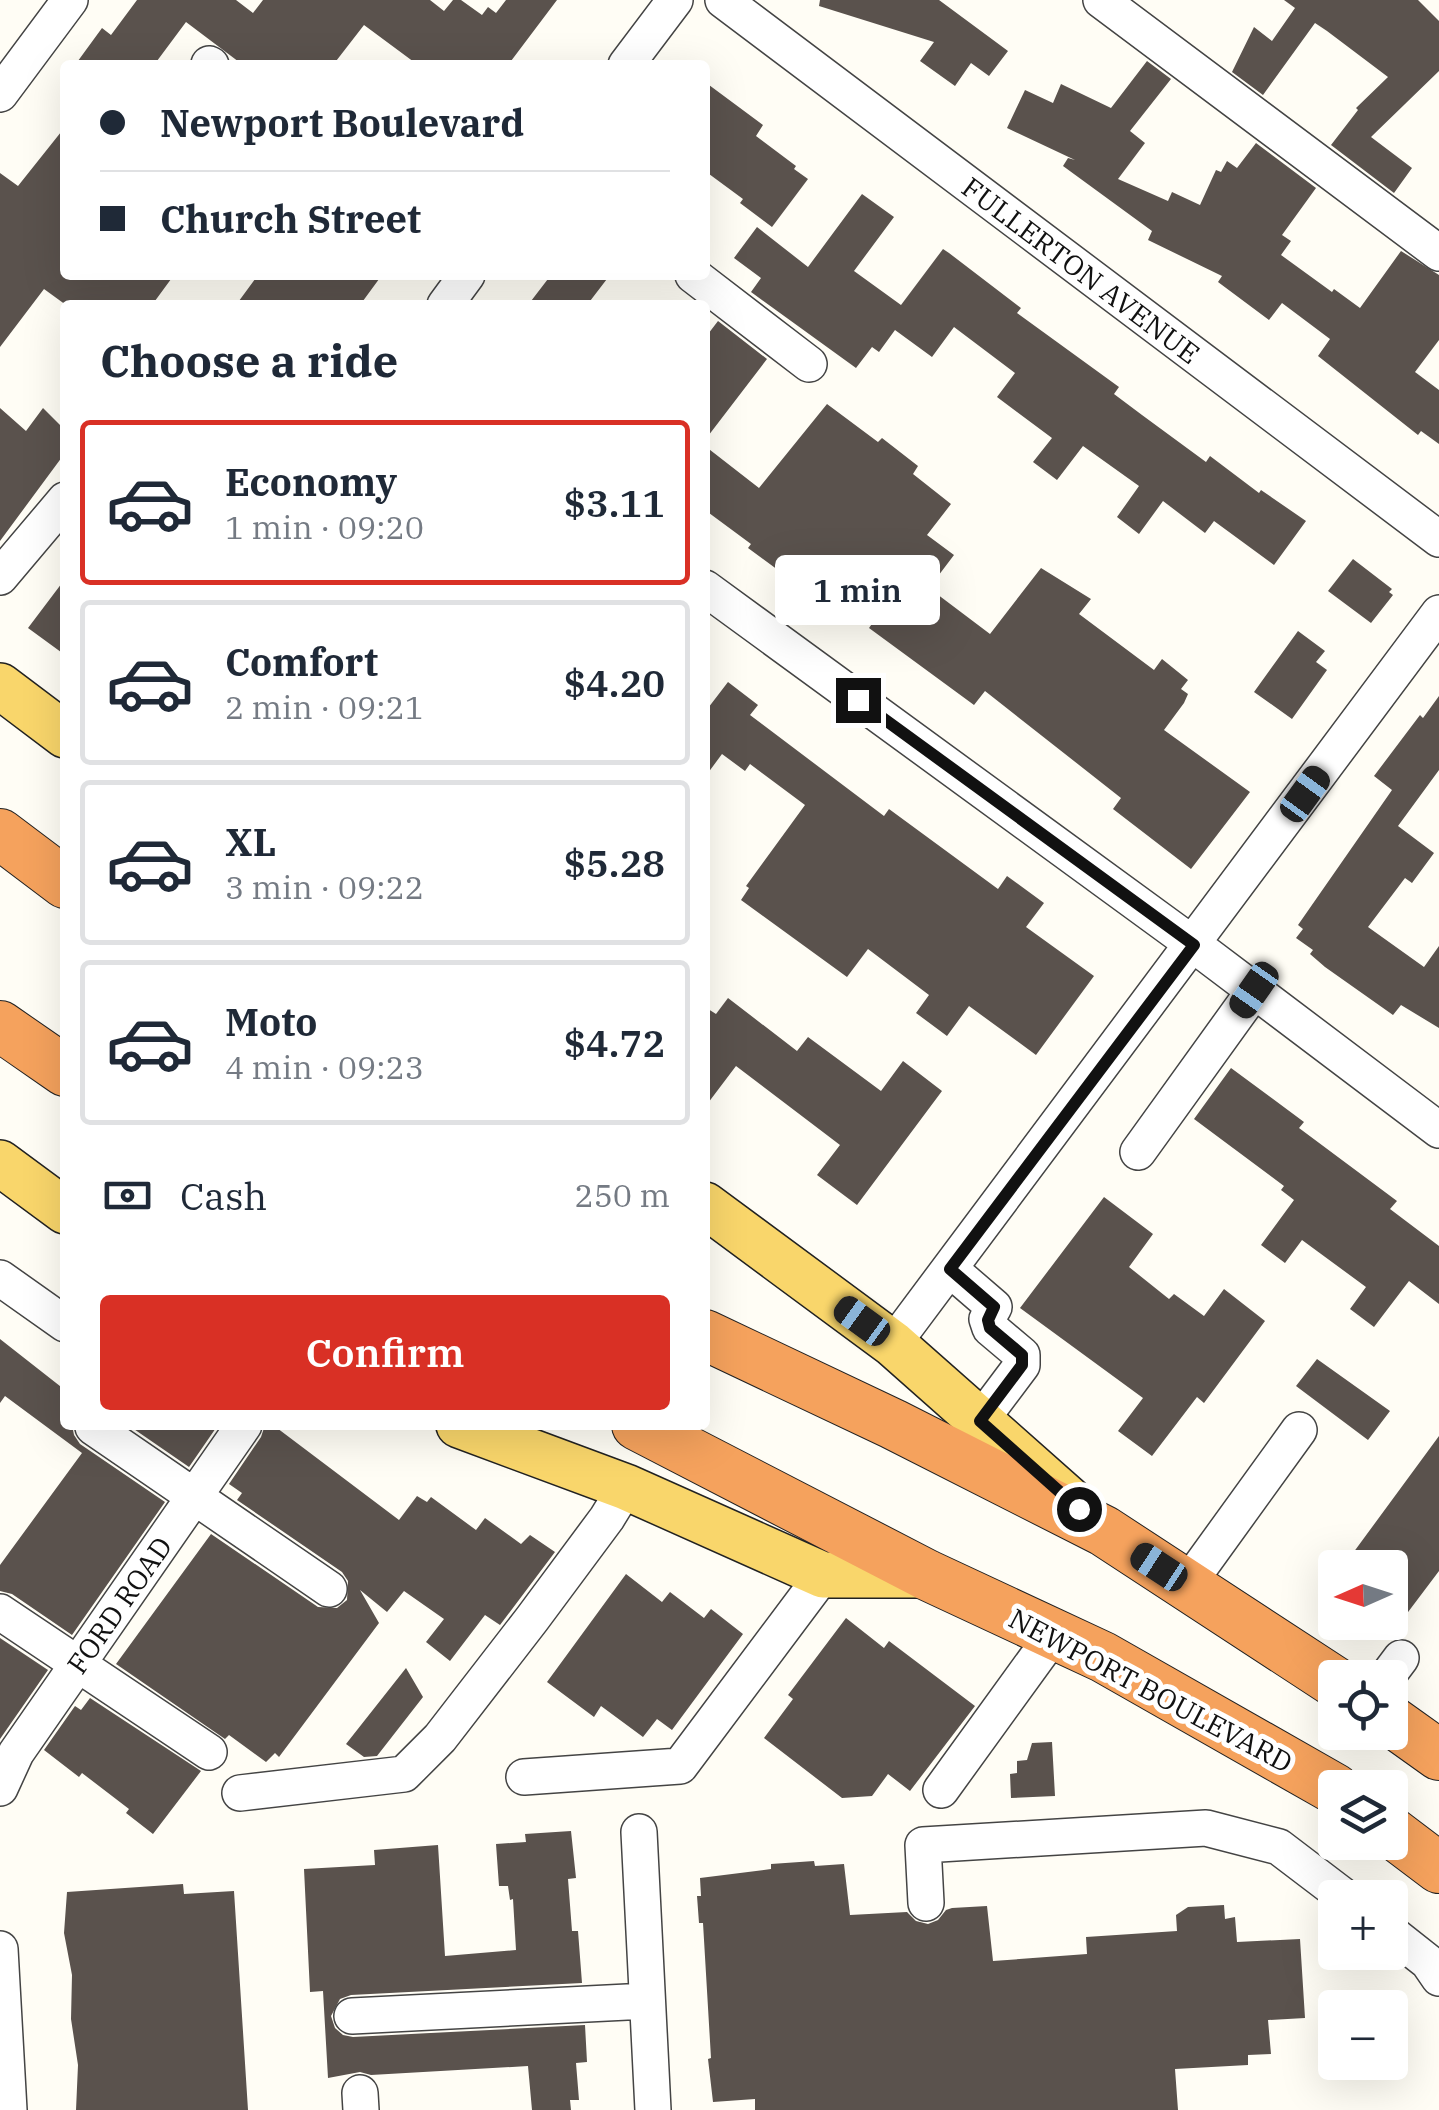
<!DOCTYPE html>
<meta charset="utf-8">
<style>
body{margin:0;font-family:"IBM Plex Serif",serif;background:#f6f6f7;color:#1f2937;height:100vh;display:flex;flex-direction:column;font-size:38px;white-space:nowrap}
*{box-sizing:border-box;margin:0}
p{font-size:32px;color:#747a83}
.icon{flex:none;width:55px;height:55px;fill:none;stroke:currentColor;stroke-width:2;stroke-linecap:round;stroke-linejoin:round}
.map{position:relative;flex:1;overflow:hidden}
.sheet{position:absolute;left:60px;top:300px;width:650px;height:1130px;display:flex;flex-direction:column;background:#fff;border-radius:10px;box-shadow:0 10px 40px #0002}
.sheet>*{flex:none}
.hud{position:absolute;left:60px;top:60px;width:650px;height:220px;border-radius:10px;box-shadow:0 10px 40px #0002;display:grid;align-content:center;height:220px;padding:0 40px;background:#fff}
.needle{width:65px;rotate:267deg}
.fabs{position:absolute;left:1318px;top:1550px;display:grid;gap:20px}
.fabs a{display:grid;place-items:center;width:90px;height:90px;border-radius:10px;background:#fff;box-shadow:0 10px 40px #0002;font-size:50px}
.end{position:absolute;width:45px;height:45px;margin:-22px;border:12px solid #111;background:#fff;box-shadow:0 0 0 5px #fff}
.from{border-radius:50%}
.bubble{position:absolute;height:70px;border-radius:10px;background:#fff;box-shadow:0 10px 40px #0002;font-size:32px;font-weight:600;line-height:70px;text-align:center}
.car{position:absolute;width:30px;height:60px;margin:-30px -15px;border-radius:12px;box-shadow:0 0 8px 2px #0007;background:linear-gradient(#222 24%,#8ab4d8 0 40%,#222 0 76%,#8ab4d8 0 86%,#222 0)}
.hud b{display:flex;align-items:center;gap:35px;height:95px;font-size:38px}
.hud b+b{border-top:2px solid #e0e1e3}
.hud i{width:25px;height:25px;background:#1f2937}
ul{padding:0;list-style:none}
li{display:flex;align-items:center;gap:30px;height:165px;margin:0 20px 15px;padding:0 20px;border:5px solid #e0e1e3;border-radius:10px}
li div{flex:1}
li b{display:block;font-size:38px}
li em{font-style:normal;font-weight:600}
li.active{border-color:#d93025}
li>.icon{width:90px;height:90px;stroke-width:1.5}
h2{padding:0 40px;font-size:45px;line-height:120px}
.pay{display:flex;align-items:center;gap:25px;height:110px;padding:0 40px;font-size:38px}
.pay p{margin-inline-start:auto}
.button{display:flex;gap:20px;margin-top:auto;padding:20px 40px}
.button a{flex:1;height:115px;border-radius:10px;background:#d93025;color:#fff;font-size:40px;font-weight:600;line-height:115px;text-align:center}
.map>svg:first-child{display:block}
.building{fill:#5a524d}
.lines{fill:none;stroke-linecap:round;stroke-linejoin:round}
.minor-casing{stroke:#444;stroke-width:38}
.major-casing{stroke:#222;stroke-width:48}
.highway-casing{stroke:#222;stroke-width:52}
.minor{stroke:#fff;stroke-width:35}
.major{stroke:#f9d66b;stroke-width:45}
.highway{stroke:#f5a25d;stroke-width:50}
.route{stroke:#111;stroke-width:12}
.labels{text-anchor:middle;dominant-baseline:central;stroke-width:10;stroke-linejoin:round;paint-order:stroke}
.street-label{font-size:28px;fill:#111;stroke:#fff}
</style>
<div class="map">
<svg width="1439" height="2110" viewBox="0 0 1439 2110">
<rect width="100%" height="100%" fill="#fffdf5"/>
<path class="building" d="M137,0H236L253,13L263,0H430L444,11L453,0H461L482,15L488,7L496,13L506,0H557L508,65H418L364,25L333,65H243L186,22L154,65H75L102,28L111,35Z
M820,0H939L1008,51L989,76L971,63L955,86L920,61L934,42L819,6Z
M1284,0H1418L1439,21V71L1371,137L1412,168L1394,193L1331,145L1358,110L1356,108L1388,77L1327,31L1315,23L1263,95L1232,72L1254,27L1272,41L1295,8Z
M1147,61L1171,79L1130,131L1145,143L1118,179L1168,201L1172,192L1200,205L1216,170L1221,172L1227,161L1237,168L1256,143L1316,188L1282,235L1291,241L1281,255L1332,292L1334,289L1360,308L1401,251L1439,275V340L1415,372L1439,390V444L1421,431L1418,435L1318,356L1330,339L1282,303L1269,320L1218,282L1222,276L1148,240L1152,231L1063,166L1068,158L1075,160L1007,128L1025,90L1053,103L1061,84L1111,108Z
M705,82L763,125L756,136L796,166L794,169L808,179L772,227L740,203L743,199L705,171Z
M65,127V275H174L152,305H66L44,289L0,347V173L18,186Z
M862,194L894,217L854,271L901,305L943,249L949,253L1021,308L1017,313L1119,387L1114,394L1142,415L1206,462L1210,456L1259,493L1261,490L1306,521L1274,565L1214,521L1205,533L1163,501L1139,534L1117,517L1139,486L1083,446L1057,480L1033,462L1052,438L997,397L1015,373L954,327L932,357L895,330L879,352L872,347L856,368L751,292L761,278L734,258L757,227L808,267Z
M258,275H382L360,305H236Z
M551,275H610L587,305H528Z
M718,321L767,359L705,440V338Z
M827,404L878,442L882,438L918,466L913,474L951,504L927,535L954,555L929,588L990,634L1041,568L1091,599L1079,614L1154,670L1162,659L1188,680L1181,689L1188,694L1184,703L1164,730L1250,792L1191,869L1113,809L1121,798L985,691L974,705L869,628L876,618L870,614L874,610L831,577L816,598L748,548L751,544L705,510V446L759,488Z
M0,408L26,431L43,408L65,430V453L0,541Z
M1353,559L1392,589L1389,592L1393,595L1371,623L1328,591Z
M65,579V655L28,628Z
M1298,631L1325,651L1316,662L1327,670L1292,719L1254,692Z
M728,682L758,705L750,715L884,816L889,809L998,889L1007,876L1044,903L1026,927L1094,976L1036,1055L969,1006L947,1036L916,1013L929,995L868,949L847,977L741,900L749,888L746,886L805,805L750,764L745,771L722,754L705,777V712Z
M1439,696V770L1398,826L1434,853L1412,883L1405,878L1368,927L1424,967L1439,946V1028L1401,1005L1393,1015L1325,967L1310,954L1313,950L1296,938L1303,929L1298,925L1392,790L1374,776L1420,715L1423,718Z
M728,998L797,1051L808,1037L881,1091L903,1061L942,1091L857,1205L817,1175L840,1145L736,1066L705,1107V1007L716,1014Z
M1231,1068L1304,1122L1299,1128L1397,1201L1390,1209L1439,1246V1304L1409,1281L1374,1327L1350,1309L1366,1287L1302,1240L1285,1263L1261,1245L1294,1200L1281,1190L1284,1186L1194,1119Z
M1104,1197L1153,1234L1129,1267L1169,1299L1174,1294L1204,1316L1224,1289L1265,1321L1204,1403L1197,1397L1152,1456L1118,1431L1143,1398L1020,1308Z
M0,1339L65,1390V1425H72L74,1435L80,1444L165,1502L72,1635L12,1594L0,1591V1565L82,1453L5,1396L0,1403Z
M1317,1359L1390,1411L1368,1440L1296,1386Z
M128,1425H218L189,1467Z
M265,1425H273L399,1520L417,1496L427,1502L431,1497L476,1530L485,1518L521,1544L530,1535L555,1552L500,1625L485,1615L450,1661L426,1642L444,1619L404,1591L387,1612L360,1590L379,1623L279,1757L275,1753L266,1762L229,1735L225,1739L116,1664L211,1534L318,1607L337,1608L347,1600L348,1581L342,1572L237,1500L242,1493L229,1484L261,1437Z
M1439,1436V1571L1390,1636V1568H1342Z
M626,1574L662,1602L670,1592L704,1618L711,1609L743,1634L672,1730L657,1719L643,1737L601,1706L594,1717L547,1682Z
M846,1618L884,1648L889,1641L975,1706L910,1791L888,1774L872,1796L842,1798L764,1738L793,1699L788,1695Z
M0,1638L48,1670L0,1739Z
M406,1668L423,1697L377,1756L364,1757L346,1744Z
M90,1698L201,1771L153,1834L126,1813L129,1809L82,1773L79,1777L44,1750L75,1706L81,1710Z
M1052,1742L1055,1796L1011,1798L1010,1774L1017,1773V1761L1027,1760L1032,1743Z
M571,1831L576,1878L568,1879L572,1931H578L582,1983L351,1995L340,1999L331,2016L335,2028L343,2035L353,2037L585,2025L587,2062L576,2063L579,2100H570L571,2110H532L528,2066L371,2075L360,2072L328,2078L323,1991L310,1992L304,1869L375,1865L374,1850L438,1845L445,1956L516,1950L513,1899L510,1900L508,1886H499L496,1844L526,1842L525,1834Z
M814,1861L815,1866L844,1864L850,1915L907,1912L916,1921L928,1924L938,1920L946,1910L952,1908L987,1906L993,1961L1087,1954L1086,1937L1177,1931L1176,1915L1188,1907L1224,1905L1225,1919L1235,1917L1237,1942L1300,1939L1305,2018L1268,2020L1271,2054L1248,2055V2065L1175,2069L1178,2110H755V2099L713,2102L708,2059L711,2058L703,1923H699L697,1896H701L700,1878L771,1869V1864Z
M183,1884L184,1894L234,1891L248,2110H76L78,2065L71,2019L72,1975L64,1933L67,1892Z"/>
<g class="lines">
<defs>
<path id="minor" d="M723,0L1439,539
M1101,0L1439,253
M209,64L211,65
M626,65L675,0
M0,94L70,0
M693,275L809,364
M445,305L467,275
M0,577L65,500
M705,588L1194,945L1439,1130
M1138,1152L1254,991
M950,1269L994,1307L987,1319L990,1328L1022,1355V1365L980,1421
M0,1278L65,1324
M893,1344L1439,613
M93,1427L329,1589
M1187,1585L1299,1430
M0,1612L209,1752
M1386,1678L1401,1658
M524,1777L680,1766L823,1575
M0,1788L16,1753L244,1425
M941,1790L1054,1634
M240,1793L404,1774L440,1738L532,1619L607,1518L626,1487
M639,1832L653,2110
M926,1903L923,1845L1206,1828L1279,1847L1346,1898
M1390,1932L1428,1962L1439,1978
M0,1949L9,2110
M352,2016L647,2001
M360,2093L361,2110"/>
<path id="major" d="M0,686L65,735
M0,1163L65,1211
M705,1205L893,1344L1076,1506
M459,1425L626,1487L823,1575H927"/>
<path id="highway" d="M0,834L65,883
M0,1026L65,1071
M705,1335L893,1424L1104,1531L1335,1682
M637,1425L927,1575L1103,1657L1335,1789
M1390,1720L1439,1755
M1390,1831L1439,1868"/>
</defs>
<use href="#minor" class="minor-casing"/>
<use href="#major" class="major-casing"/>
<use href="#highway" class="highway-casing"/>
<use href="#minor" class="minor"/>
<use href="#major" class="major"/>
<use href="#highway" class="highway"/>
</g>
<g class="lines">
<path class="route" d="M858,700L1194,945L950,1269L994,1307L988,1320L990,1328L1022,1355V1365L980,1421L1079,1509"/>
</g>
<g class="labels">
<g class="street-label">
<text transform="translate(1081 270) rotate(37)">FULLERTON AVENUE</text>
<text transform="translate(119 1605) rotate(-55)">FORD ROAD</text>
<text transform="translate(1151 1690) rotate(28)">NEWPORT BOULEVARD</text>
</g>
</g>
</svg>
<div class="fabs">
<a><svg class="needle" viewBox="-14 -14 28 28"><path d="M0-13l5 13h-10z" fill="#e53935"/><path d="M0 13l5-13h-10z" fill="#747a83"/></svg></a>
<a><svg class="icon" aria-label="locate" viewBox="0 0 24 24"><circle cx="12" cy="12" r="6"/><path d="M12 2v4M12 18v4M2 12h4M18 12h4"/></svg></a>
<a><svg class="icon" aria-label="layers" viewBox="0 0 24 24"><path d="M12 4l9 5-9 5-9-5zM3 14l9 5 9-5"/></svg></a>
<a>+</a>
<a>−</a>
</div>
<i class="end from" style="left:1079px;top:1509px"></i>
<i class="end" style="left:858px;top:700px"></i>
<div class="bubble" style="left:775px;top:555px;width:165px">1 min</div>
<i class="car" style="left:1305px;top:794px;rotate:36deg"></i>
<i class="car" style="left:1254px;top:990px;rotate:215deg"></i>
<i class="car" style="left:862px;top:1321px;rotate:306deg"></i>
<i class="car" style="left:1159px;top:1567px;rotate:303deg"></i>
<div class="hud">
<b><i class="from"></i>Newport Boulevard</b>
<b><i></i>Church Street</b>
</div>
<section class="sheet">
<h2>Choose a ride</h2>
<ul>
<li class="active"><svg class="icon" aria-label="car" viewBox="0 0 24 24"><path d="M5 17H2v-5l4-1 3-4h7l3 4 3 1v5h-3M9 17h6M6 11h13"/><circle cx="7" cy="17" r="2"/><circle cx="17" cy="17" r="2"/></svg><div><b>Economy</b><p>1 min · 09:20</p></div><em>$3.11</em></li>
<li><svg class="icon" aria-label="car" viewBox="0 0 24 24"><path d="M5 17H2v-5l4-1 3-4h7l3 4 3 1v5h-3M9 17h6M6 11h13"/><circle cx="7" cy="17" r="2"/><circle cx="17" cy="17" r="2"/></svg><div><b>Comfort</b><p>2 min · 09:21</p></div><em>$4.20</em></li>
<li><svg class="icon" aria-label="car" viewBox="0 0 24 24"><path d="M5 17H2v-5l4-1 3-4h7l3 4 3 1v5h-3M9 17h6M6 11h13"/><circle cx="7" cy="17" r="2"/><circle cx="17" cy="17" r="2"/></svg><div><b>XL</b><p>3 min · 09:22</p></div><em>$5.28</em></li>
<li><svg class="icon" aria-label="car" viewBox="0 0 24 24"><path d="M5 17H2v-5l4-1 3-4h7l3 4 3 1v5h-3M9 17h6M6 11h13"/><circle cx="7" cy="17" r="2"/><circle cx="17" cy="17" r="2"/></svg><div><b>Moto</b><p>4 min · 09:23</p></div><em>$4.72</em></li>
</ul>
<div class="pay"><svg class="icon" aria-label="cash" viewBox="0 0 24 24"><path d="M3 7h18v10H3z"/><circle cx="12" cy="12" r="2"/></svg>Cash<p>250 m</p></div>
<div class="button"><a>Confirm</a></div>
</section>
</div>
